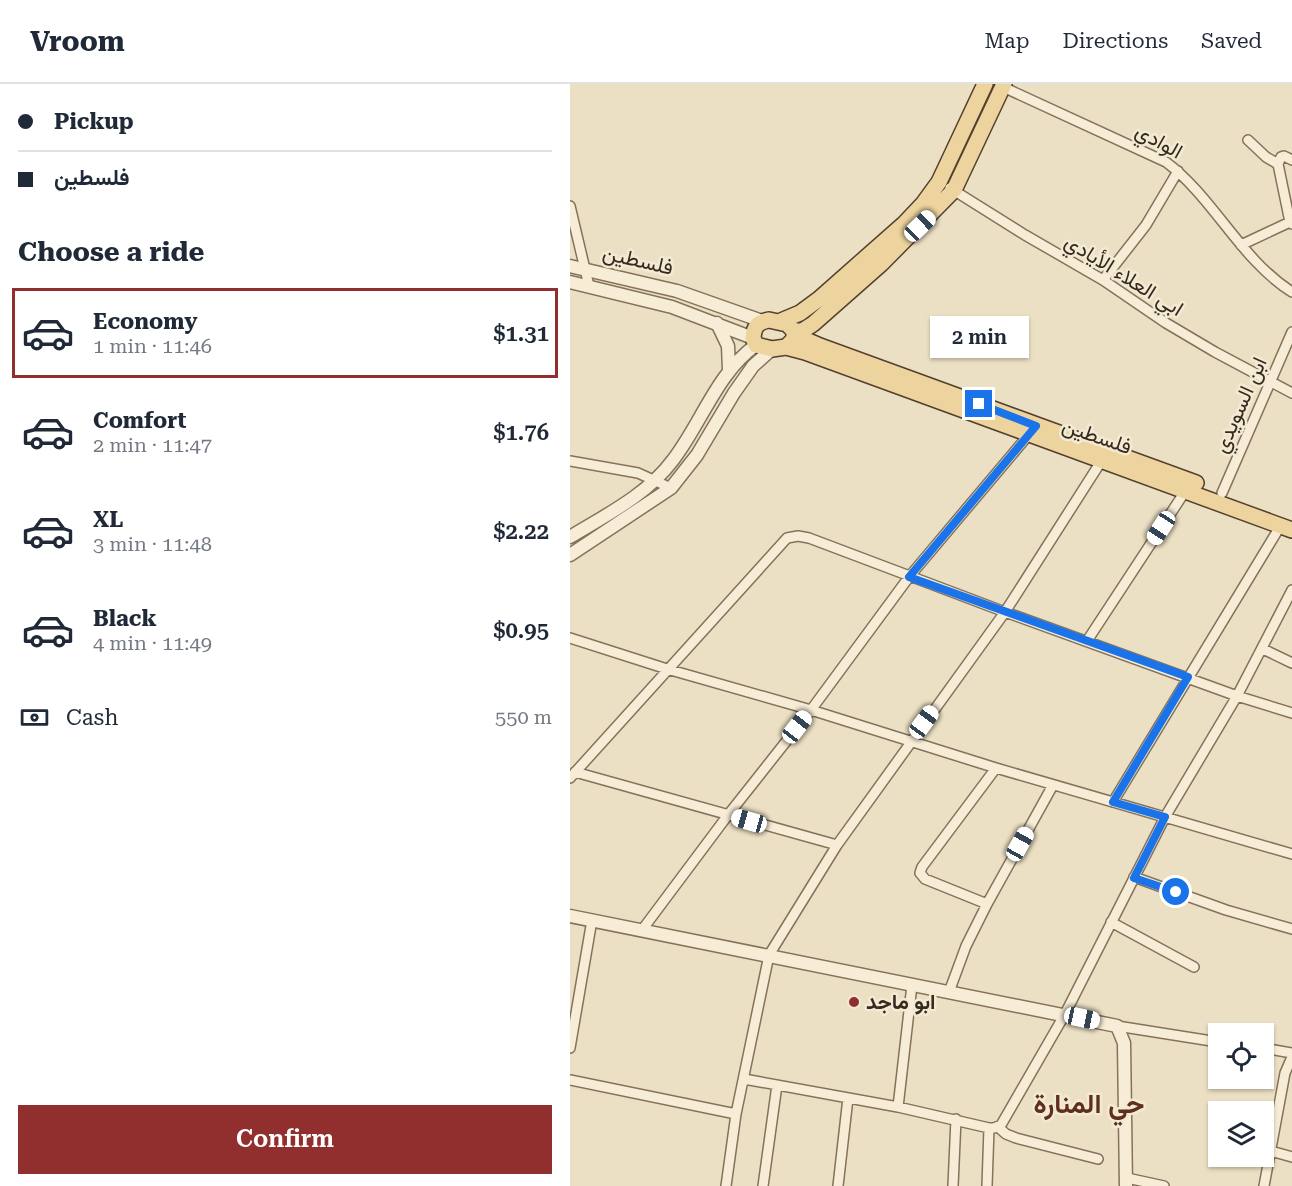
<!DOCTYPE html>
<meta charset="utf-8">
<style>
body{margin:0;font-family:"Roboto Serif",Vazirmatn,serif;background:#f2f2f3;color:#1f2937;height:100vh;display:flex;flex-direction:column;font-size:22px;white-space:nowrap}
*{box-sizing:border-box;margin:0}
p{font-size:20px;color:#747a83}
.icon{flex:none;width:33px;height:33px;fill:none;stroke:currentColor;stroke-width:2;stroke-linecap:round;stroke-linejoin:round}
.map{position:relative;flex:1;overflow:hidden}
.side{display:flex;flex-direction:column;background:#fff;width:570px}
.side>*{flex:none}
.top-card{display:grid;align-content:center;height:132px;padding:0 18px;background:#fff}
.fabs{position:absolute;left:638px;top:939px;display:grid;gap:12px}
.fabs a{display:grid;place-items:center;width:66px;height:66px;border-radius:0px;background:#fff;box-shadow:0 2px 4px #0004;font-size:30px}
.end{position:absolute;width:27px;height:27px;margin:-14px;border:8px solid #1a73e8;background:#fff;box-shadow:0 0 0 3px #fff}
.from{border-radius:50%}
.bubble{position:absolute;height:42px;border-radius:0px;background:#fff;box-shadow:0 2px 4px #0004;font-size:20px;font-weight:600;line-height:42px;text-align:center}
.car{position:absolute;width:18px;height:36px;margin:-18px -9px;border-radius:8px;box-shadow:0 0 4px 2px #0007;background:linear-gradient(#fff 24%,#345 0 40%,#fff 0 76%,#345 0 86%,#fff 0)}
.top-card b{display:flex;align-items:center;gap:21px;height:57px;font-size:22px}
.top-card b+b{border-top:2px solid #e0e1e3}
.top-card i{width:15px;height:15px;background:#1f2937}
ul{padding:0;list-style:none}
li{display:flex;align-items:center;gap:18px;height:90px;margin:0 12px 9px;padding:0 6px;border:3px solid transparent;border-radius:0px}
li div{flex:1}
li b{display:block;font-size:22px}
li em{font-style:normal;font-weight:600}
li.active{border-color:#912f2f}
li>.icon{width:54px;height:54px;stroke-width:1.5}
h2{padding:0 18px;font-size:27px;line-height:72px}
.pay{display:flex;align-items:center;gap:15px;height:66px;padding:0 18px;font-size:22px}
.pay p{margin-inline-start:auto}
.cta{display:flex;gap:12px;margin-top:auto;padding:12px 18px}
.cta a{flex:1;height:69px;border-radius:0px;background:#912f2f;color:#fff;font-size:24px;font-weight:600;line-height:69px;text-align:center}
header{display:flex;align-items:center;gap:36px;box-sizing:border-box;height:84px;padding:0 30px;background:#fff;border-bottom:2px solid #e0e1e3}
header strong{font-size:28px}
nav{display:flex;gap:33px;margin-inline-start:auto;font-size:21px}
main{display:flex;flex:1;min-height:0}
.map>svg:first-child{display:block}
.lines{fill:none;stroke-linecap:round;stroke-linejoin:round}
.minor-casing{stroke:#85725b;stroke-width:12}
.tertiary-casing{stroke:#85725b;stroke-width:15}
.primary-casing{stroke:#53402f;stroke-width:18}
.minor{stroke:#f7edd7;stroke-width:9}
.tertiary{stroke:#f7edd7;stroke-width:12}
.primary{stroke:#edd49e;stroke-width:15}
.route{stroke:#1a73e8;stroke-width:8}
.poi-dot{fill:#912f2f;stroke:#f3ead3;stroke-width:2}
.labels{text-anchor:middle;dominant-baseline:central;stroke-width:5;stroke-linejoin:round;paint-order:stroke}
.street-label{font-size:21px;fill:#362a1f;stroke:#f3ead3}
.poi-label{font-size:21px;font-weight:bold;fill:#362a1f;stroke:#f3ead3;text-anchor:start}
.district-label{font-size:27px;font-weight:bold;fill:#602e20;stroke:#f3ead3}
</style>
<header>
<strong>Vroom</strong>
<nav><a>Map</a><a>Directions</a><a>Saved</a></nav>
</header>
<main>
<section class="side">
<div class="top-card">
<b><i class="from"></i>Pickup</b>
<b><i></i>فلسطين</b>
</div>
<h2>Choose a ride</h2>
<ul>
<li class="active"><svg class="icon" aria-label="car" viewBox="0 0 24 24"><path d="M5 17H2v-5l4-1 3-4h7l3 4 3 1v5h-3M9 17h6M6 11h13"/><circle cx="7" cy="17" r="2"/><circle cx="17" cy="17" r="2"/></svg><div><b>Economy</b><p>1 min · 11:46</p></div><em>$1.31</em></li>
<li><svg class="icon" aria-label="car" viewBox="0 0 24 24"><path d="M5 17H2v-5l4-1 3-4h7l3 4 3 1v5h-3M9 17h6M6 11h13"/><circle cx="7" cy="17" r="2"/><circle cx="17" cy="17" r="2"/></svg><div><b>Comfort</b><p>2 min · 11:47</p></div><em>$1.76</em></li>
<li><svg class="icon" aria-label="car" viewBox="0 0 24 24"><path d="M5 17H2v-5l4-1 3-4h7l3 4 3 1v5h-3M9 17h6M6 11h13"/><circle cx="7" cy="17" r="2"/><circle cx="17" cy="17" r="2"/></svg><div><b>XL</b><p>3 min · 11:48</p></div><em>$2.22</em></li>
<li><svg class="icon" aria-label="car" viewBox="0 0 24 24"><path d="M5 17H2v-5l4-1 3-4h7l3 4 3 1v5h-3M9 17h6M6 11h13"/><circle cx="7" cy="17" r="2"/><circle cx="17" cy="17" r="2"/></svg><div><b>Black</b><p>4 min · 11:49</p></div><em>$0.95</em></li>
</ul>
<div class="pay"><svg class="icon" aria-label="cash" viewBox="0 0 24 24"><path d="M3 7h18v10H3z"/><circle cx="12" cy="12" r="2"/></svg>Cash<p>550 m</p></div>
<div class="cta"><a>Confirm</a></div>
</section>
<div class="map">
<svg width="722" height="1102" viewBox="0 0 722 1102">
<rect width="100%" height="100%" fill="#ece0c4"/>
<g class="lines">
<defs>
<path id="minor" d="M433,3L596,78C644,114 670,175 722,208
M678,56L696,73L708,80L720,138
M708,80L711,73L714,72L722,76
M380,104L455,151L533,196L596,239L645,268L722,309
M0,122L19,202
M671,161L720,138L722,140
M533,196L576,141L608,87
M0,377L68,389L101,404
M652,409L722,248
M0,554L97,585L241,626L426,684L722,770
M517,557L616,406
M693,565L722,579
M5,688L267,761
M0,694L217,454L228,452L239,454L435,528L667,612L722,629
M543,718L711,441
M564,793L656,826L722,845
M417,820L355,795L350,789L352,783L426,684
M541,838L624,883
M72,846L158,731L241,626L339,493L461,348
M379,908L396,862L417,820L483,701
M547,942L648,958
M0,964L22,836
M693,964L722,969
M174,995L328,1023L419,1044H424L431,1041L495,930L595,733L667,612L722,506
M0,996L166,1030
M328,1023L342,901
M428,1043L436,1050L446,1054L528,1075
M701,1067L722,1073
M557,1094L594,1102
M156,1102L166,1030L199,871L267,761L435,528L532,376
M193,1102L207,1001
M268,1102L278,1014
M383,1102L386,1035
M417,1102L419,1044
M694,1102L715,989L722,973"/>
<path id="tertiary" d="M0,182L107,207L192,237
M0,198L102,223L183,254
M147,239L158,262L159,286
M0,453C36,431 77,411 103,376C132,338 147,289 186,261
M0,471L101,404L127,371L164,309L183,282L202,265
M0,832L547,942L554,959L556,1102"/>
<path id="primary" d="M199,236L217,240L224,247V255L216,263L202,265L186,261L183,254C184,242 188,238 199,236Z
M211,237L230,229L249,215L335,139L353,120L369,98L415,0
M224,247H232L243,240L311,180L384,106L434,0
M225,251L250,262L626,399
M216,263L235,268L722,446"/>
</defs>
<use href="#minor" class="minor-casing"/>
<use href="#tertiary" class="tertiary-casing"/>
<use href="#primary" class="primary-casing"/>
<use href="#minor" class="minor"/>
<use href="#tertiary" class="tertiary"/>
<use href="#primary" class="primary"/>
</g>
<g class="lines">
<path class="route" d="M409,320L466,342L339,493L618,593L543,718L595,733L564,794L606,808"/>
</g>
<circle class="poi-dot" cx="284" cy="918" r="6"/>
<g class="labels">
<g class="street-label">
<text transform="translate(589 57) rotate(29)">الوادي</text>
<text transform="translate(68 176) rotate(13)">فلسطين</text>
<text transform="translate(554 191) rotate(32)">ابي العلاء الأيادي</text>
<text transform="translate(670 321) rotate(-66)">ابن السويدي</text>
<text transform="translate(527 352) rotate(19)">فلسطين</text>
</g>
<g class="poi-label">
<text x="296" y="918">ابو ماجد</text>
</g>
<g class="district-label">
<text x="519" y="1020">حي المنارة</text>
</g>
</g>
</svg>
<div class="fabs">
<a><svg class="icon" aria-label="locate" viewBox="0 0 24 24"><circle cx="12" cy="12" r="6"/><path d="M12 2v4M12 18v4M2 12h4M18 12h4"/></svg></a>
<a><svg class="icon" aria-label="layers" viewBox="0 0 24 24"><path d="M12 4l9 5-9 5-9-5zM3 14l9 5 9-5"/></svg></a>
</div>
<i class="end from" style="left:606px;top:808px"></i>
<i class="end" style="left:409px;top:320px"></i>
<div class="bubble" style="left:360px;top:232px;width:99px">2 min</div>
<i class="car" style="left:350px;top:142px;rotate:46deg"></i>
<i class="car" style="left:591px;top:444px;rotate:213deg"></i>
<i class="car" style="left:354px;top:638px;rotate:36deg"></i>
<i class="car" style="left:227px;top:643px;rotate:38deg"></i>
<i class="car" style="left:179px;top:737px;rotate:286deg"></i>
<i class="car" style="left:450px;top:760px;rotate:29deg"></i>
<i class="car" style="left:512px;top:934px;rotate:102deg"></i>
</div>
</main>
